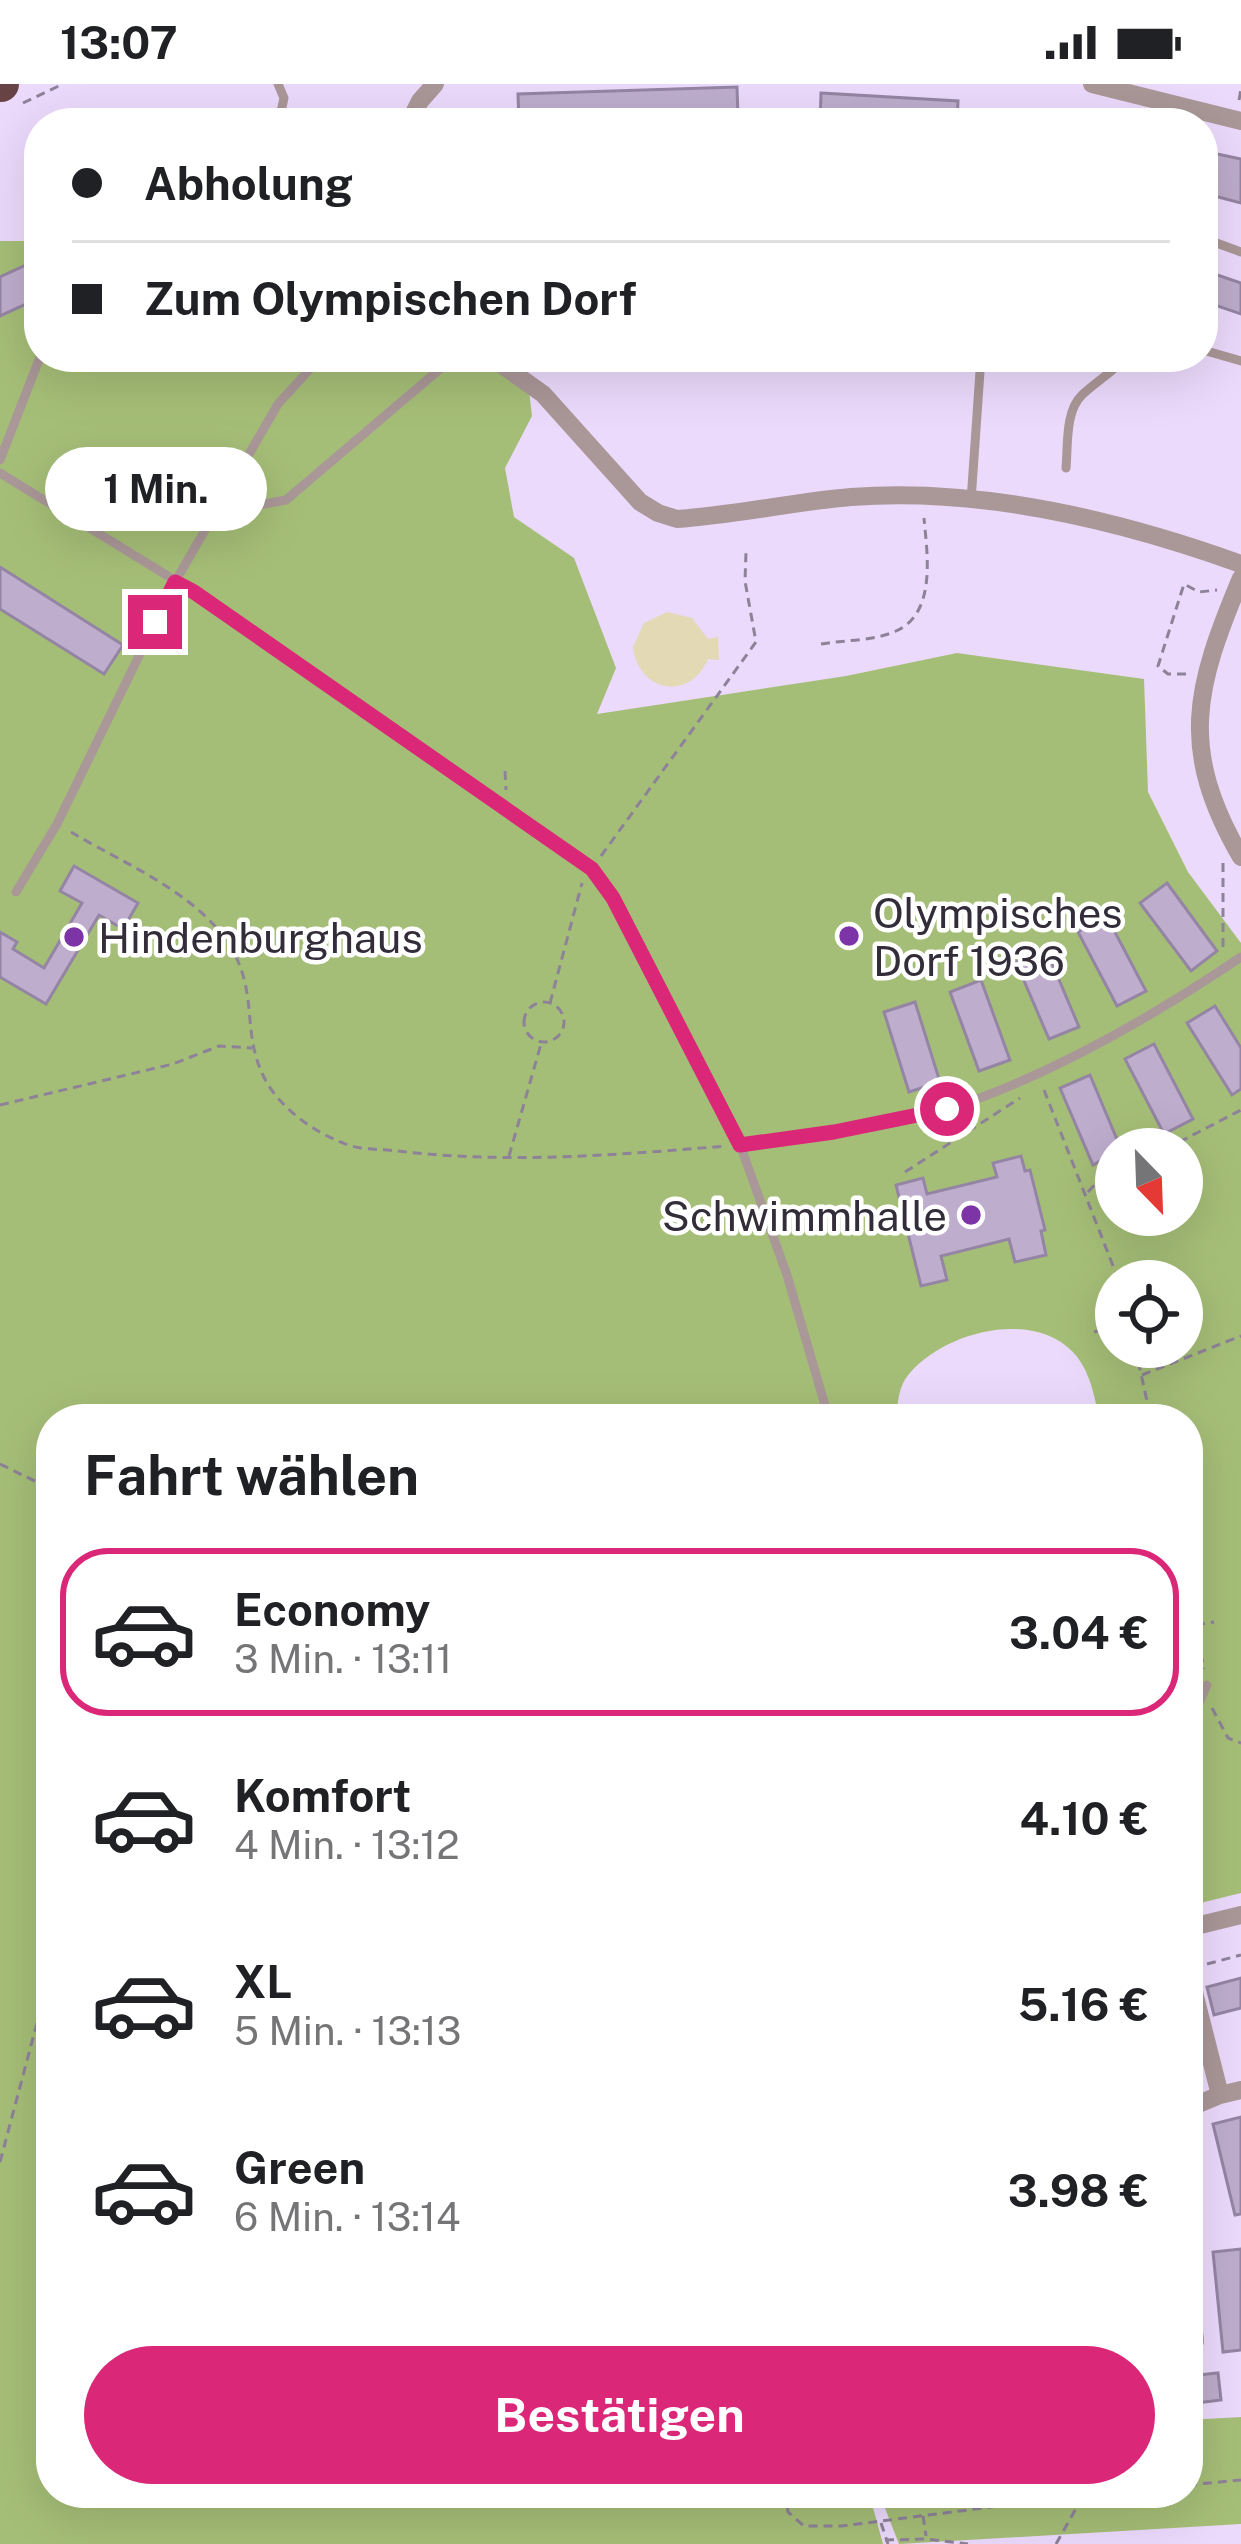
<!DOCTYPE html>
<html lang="de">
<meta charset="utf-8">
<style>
body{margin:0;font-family:"Public Sans",sans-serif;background:#f2f2f2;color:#202124;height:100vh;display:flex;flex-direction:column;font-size:45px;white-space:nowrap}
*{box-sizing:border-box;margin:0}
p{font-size:39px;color:#757577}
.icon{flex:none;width:66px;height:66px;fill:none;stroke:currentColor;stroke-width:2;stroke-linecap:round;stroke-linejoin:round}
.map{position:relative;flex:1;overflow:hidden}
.sheet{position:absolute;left:36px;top:1320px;width:1167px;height:1104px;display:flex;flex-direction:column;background:#fff;border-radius:48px;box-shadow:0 12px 48px #0002}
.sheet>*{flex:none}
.top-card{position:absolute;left:24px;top:24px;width:1194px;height:264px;border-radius:48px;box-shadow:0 12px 48px #0002;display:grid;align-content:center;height:264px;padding:0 48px;background:#fff}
.needle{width:78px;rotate:157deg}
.fabs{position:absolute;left:1095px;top:1044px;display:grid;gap:24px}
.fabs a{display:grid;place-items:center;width:108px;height:108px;border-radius:50%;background:#fff;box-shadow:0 12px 48px #0002;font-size:60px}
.end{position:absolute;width:54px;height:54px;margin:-27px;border:15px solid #db2777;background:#fff;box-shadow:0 0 0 6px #fff}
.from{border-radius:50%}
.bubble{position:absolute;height:84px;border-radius:42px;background:#fff;box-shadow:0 12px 48px #0002;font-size:39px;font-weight:700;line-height:84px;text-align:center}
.top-card b{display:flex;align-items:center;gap:42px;height:114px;font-size:45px}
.top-card b+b{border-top:3px solid #e0e0e0}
.top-card i{width:30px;height:30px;background:#202124}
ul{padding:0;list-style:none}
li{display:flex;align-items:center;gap:36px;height:168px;margin:0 24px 18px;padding:0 24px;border:6px solid transparent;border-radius:48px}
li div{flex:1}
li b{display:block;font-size:45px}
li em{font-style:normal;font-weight:700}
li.current{border-color:#db2777}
li>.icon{width:108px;height:108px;stroke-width:1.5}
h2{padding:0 48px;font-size:54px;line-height:144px}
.primary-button{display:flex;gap:24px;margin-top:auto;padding:24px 48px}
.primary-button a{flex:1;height:138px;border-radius:72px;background:#db2777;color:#fff;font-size:48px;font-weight:700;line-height:138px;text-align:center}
.status{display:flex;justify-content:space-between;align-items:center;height:84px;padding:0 60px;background:#fff;direction:ltr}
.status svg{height:33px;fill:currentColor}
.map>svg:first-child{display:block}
.green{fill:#a5be77;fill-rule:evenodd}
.sand{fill:#e3d9b4}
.building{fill:#beadcd;stroke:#9585a4;stroke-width:3}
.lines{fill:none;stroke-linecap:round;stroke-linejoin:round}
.path{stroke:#8e8299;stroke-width:3;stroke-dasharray:9 6;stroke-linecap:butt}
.lane{stroke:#aa9798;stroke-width:9}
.street{stroke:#aa9798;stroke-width:18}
.highway{stroke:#674346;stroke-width:36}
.route{stroke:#db2777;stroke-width:15}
.poi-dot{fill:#7c34a7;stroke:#fff;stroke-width:4.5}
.labels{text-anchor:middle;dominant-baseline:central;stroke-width:9;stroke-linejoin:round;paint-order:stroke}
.poi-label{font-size:42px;fill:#332c39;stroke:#fff;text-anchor:start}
</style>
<div class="status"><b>13:07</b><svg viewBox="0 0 49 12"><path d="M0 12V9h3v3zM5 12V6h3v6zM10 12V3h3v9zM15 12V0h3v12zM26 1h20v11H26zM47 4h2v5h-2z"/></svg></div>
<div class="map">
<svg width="1241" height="2460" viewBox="0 0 1241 2460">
<rect width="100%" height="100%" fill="#ecdafc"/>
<path class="green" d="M0,157H39V273H525L532,332L505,384L514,433L574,474L616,584L597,630L846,592L957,569L1144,595L1148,708L1188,788L1241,859V1809L1188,1822V1335H1035L1096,1320C1092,1302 1087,1283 1073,1268C1031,1225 944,1248 909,1290C898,1303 898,1318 896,1335H51V2409H869L883,2460H0ZM1116,1065H1182V1131H1116ZM1116,1197H1182V1263H1116Z
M1241,2333V2440L899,2460L881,2414L933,2409H1188V2336Z"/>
<path class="sand" d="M667,528L692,534L708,555L718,553L719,576L708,575C690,618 638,608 633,563L644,539Z"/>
<path class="building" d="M737,3L738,33L519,39L518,10Z
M821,9L958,17L957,39H820Z
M1203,67L1241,75V119L1203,109Z
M26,181L39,214L0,232V193Z
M1203,186L1241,199V230L1203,217Z
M0,483L123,561L104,590L0,525Z
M74,782L138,819L123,845L99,831L46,920L0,893V848L17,858L13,865L44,884L82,819L60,807Z
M1167,799L1217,867L1191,887L1140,819Z
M1107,833L1146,907L1117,922L1078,848Z
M1046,865L1079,943L1049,955L1016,878Z
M981,896L1010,976L979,987L950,908Z
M915,918L940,998L909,1008L884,928Z
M1215,922L1241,964V1005L1232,1011L1187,939Z
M1154,960L1193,1035L1164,1050L1125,975Z
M1090,991L1121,1065L1093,1081L1060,1004Z
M1021,1072L1025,1087L1030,1086L1045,1146L1041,1147L1046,1171L1015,1178L1009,1155L941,1172L947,1196L921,1202L896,1101L923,1094L927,1110L997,1093L993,1079Z
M1241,1894V1924L1214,1931L1207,1903Z
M1241,2033V2130L1235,2131L1213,2040Z
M1241,2165V2266L1223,2268L1213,2168Z
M1218,2289L1221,2316L1188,2320V2292Z"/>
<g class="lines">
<path class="path" d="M1239,16L1241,5
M23,19L63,0
M821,560C843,556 875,557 896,547C937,529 927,469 924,434
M1186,590H1168L1158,582L1184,500L1199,508L1217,506
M505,687L506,706
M71,748C134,786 228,820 245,899C252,930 248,959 262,989C276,1021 310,1046 343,1059C358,1066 380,1065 397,1067C505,1080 618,1071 726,1062
M601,772L756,558L745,497L746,468
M1223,779V865
M524 938a20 20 0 1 1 40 0a20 20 0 1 1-40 0Z
M550,919L582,799
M1044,1006L1119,1197
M0,1021L173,980L219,962L252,964
M1166,1065L1241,1026
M509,1072L541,960
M905,1088L1020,1014
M1088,1108L1107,1087L1108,1075
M1094,1248L1116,1242
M1135,1263L1151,1335
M1142,1291L1241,1252
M1150,1328L1165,1325
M0,1380L51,1405
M1188,1511L1204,1585
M1196,1541L1214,1538
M1212,1624L1228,1654L1241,1659
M1207,1880L1241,1871
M0,2078L51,1886
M1188,2401L1241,2396
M785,2409L788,2428L804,2442H842L1101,2409
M923,2432L926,2452
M881,2439L888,2460
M885,2456L926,2455L968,2460
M1056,2460L1082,2414"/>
<path class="lane" d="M268,39L280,32L284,14L278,0
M1203,154L1241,168
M1203,266L1241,277
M0,376L40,273
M1066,384C1068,362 1065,327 1082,311C1097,297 1113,288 1126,273
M0,389L194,508L591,785L613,814L734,1044L787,1191L829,1335
M971,417L981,273
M215,429L286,416L454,273
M16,808L57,740L175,498L278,320L321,273
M740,1061C808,1052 882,1046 948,1025C1051,992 1152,933 1241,873
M1188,1644L1207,1601"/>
<path class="street" d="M1092,0L1241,37
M409,39L420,17L435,0
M491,273L543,310L640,418L658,429L677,435C735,431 793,418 851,413C983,403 1119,436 1241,480
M1241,494C1195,604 1178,664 1241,773
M1188,1844L1241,1831
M1188,1885L1220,2011L1241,2006
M1188,2028L1191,2023L1220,2011
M1188,2190L1195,2257L1188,2263"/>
<path class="highway" d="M0,0H1"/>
</g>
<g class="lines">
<path class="route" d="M155,538L175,498L194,508L592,785L613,814L740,1061L834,1048L947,1025"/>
</g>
<g class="poi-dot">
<circle cx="849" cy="852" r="12"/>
<circle cx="74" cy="853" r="12"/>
<circle cx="971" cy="1131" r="12"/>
</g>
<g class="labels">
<g class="poi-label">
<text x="873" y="828">Olympisches<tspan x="873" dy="48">Dorf 1936</tspan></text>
<text x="98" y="853">Hindenburghaus</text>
<text x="947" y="1131" text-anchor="end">Schwimmhalle</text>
</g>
</g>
</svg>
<div class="fabs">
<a><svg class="needle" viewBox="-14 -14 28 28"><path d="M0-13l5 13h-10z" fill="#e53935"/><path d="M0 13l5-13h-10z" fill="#757577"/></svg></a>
<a><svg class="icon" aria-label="locate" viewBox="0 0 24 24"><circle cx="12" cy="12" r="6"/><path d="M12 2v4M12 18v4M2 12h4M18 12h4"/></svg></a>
</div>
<i class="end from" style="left:947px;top:1025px"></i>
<i class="end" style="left:155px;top:538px"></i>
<div class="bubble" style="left:45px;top:363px;width:222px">1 Min.</div>
<div class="top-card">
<b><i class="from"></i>Abholung</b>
<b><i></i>Zum Olympischen Dorf</b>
</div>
<section class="sheet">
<h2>Fahrt wählen</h2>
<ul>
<li class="current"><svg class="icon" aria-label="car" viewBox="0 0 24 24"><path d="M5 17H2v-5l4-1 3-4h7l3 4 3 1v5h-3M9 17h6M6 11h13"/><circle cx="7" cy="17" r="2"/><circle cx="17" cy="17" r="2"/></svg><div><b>Economy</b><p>3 Min. · 13:11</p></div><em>3.04 €</em></li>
<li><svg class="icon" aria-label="car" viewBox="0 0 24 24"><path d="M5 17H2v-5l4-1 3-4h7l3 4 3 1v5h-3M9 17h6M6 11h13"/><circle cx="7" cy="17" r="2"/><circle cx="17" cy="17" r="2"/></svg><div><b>Komfort</b><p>4 Min. · 13:12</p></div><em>4.10 €</em></li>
<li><svg class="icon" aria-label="car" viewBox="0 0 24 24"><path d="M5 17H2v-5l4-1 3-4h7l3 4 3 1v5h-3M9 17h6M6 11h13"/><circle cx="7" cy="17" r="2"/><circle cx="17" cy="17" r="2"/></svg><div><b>XL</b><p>5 Min. · 13:13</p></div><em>5.16 €</em></li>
<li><svg class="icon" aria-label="car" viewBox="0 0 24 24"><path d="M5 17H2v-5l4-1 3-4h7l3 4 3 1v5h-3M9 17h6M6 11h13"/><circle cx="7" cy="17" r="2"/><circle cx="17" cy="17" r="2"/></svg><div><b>Green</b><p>6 Min. · 13:14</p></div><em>3.98 €</em></li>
</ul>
<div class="primary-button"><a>Bestätigen</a></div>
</section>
</div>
